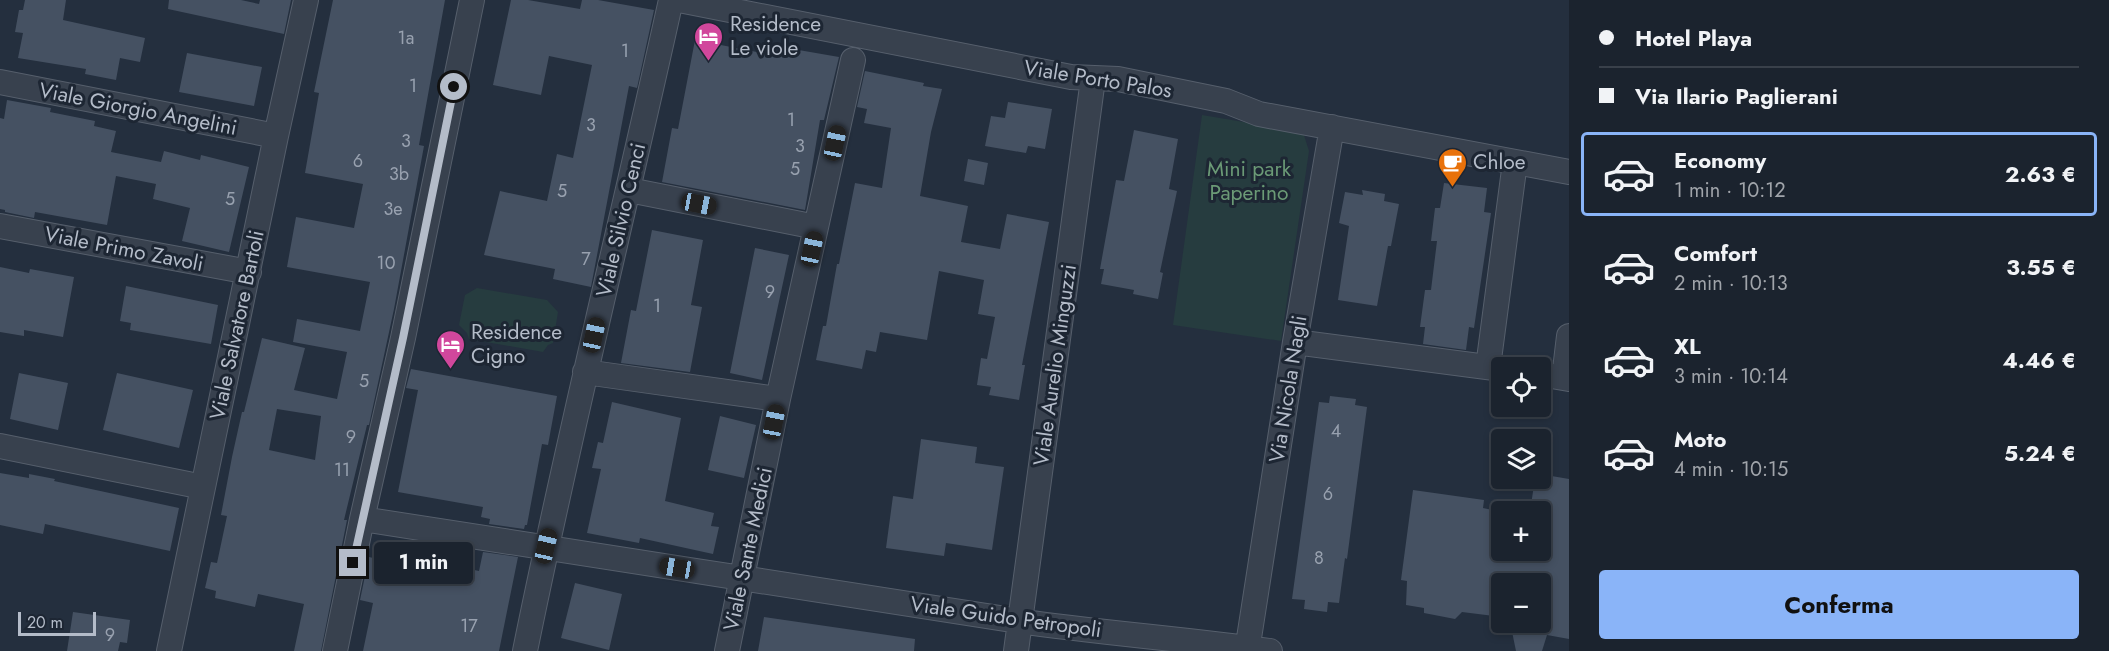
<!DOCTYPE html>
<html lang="it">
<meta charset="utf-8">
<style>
body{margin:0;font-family:Jost,sans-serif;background:#282f3a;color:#f1f3f6;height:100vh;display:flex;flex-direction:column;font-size:22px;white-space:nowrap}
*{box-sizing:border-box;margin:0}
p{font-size:20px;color:#a0a4aa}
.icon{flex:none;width:33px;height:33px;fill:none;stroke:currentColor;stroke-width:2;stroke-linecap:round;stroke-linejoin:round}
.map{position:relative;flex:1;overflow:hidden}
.side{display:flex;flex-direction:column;background:#1b232e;width:540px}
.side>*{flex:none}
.guide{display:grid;align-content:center;height:132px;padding:0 30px;background:#1b232e}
.fabs{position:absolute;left:1491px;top:357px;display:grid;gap:12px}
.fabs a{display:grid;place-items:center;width:60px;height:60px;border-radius:6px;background:#1b232e;box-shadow:0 3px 9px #0003,0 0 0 2px #39404a;font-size:30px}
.scale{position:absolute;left:18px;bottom:15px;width:78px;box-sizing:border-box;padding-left:6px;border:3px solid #b4bcc9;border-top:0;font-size:16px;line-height:21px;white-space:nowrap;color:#b4bcc9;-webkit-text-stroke:4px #1d2633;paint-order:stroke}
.end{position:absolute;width:27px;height:27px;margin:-14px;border:8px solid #b4bcc9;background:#111;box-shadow:0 0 0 3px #111}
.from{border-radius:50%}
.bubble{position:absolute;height:42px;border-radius:6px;background:#1b232e;box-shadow:0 3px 9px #0003,0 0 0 2px #39404a;font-size:20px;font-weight:700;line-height:42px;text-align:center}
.car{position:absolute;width:18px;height:36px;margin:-18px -9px;border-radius:8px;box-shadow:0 0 4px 2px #0007;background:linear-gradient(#222 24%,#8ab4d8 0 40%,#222 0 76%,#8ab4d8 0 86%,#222 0)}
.guide b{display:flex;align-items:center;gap:21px;height:57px;font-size:22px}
.guide b+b{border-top:2px solid #39404a}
.guide i{width:15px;height:15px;background:#f1f3f6}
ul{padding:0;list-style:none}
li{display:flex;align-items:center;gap:18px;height:84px;margin:0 12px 9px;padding:0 18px;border:3px solid transparent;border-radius:6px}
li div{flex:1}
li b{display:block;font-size:22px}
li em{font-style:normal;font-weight:700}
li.selected{border-color:#8ab4f8}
li>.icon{width:54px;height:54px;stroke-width:1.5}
.button{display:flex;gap:12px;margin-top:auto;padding:12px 30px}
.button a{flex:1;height:69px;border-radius:6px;background:#8ab4f8;color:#111;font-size:24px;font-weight:700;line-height:69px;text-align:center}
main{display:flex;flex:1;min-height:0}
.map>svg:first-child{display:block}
.green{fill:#263c3f}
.building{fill:#455162;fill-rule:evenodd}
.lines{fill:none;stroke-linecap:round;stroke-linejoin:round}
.minor-casing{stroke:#565f6c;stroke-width:26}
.minor{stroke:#38414e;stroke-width:24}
.route{stroke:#b4bcc9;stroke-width:8}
.labels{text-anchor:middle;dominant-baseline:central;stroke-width:6;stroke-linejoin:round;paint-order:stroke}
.number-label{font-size:18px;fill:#98a1af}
.poi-label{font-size:21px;fill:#b4bcc9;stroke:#1d2633;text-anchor:start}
.street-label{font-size:21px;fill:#b4bcc9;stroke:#1d2633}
.park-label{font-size:21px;fill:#6b9a76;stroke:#1d2633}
</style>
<main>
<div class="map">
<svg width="1569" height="651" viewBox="0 0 1569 651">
<rect width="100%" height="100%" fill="#242f3e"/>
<path class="green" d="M1202,115L1303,132L1309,151L1281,341L1173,325Z
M477,288L547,300L558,312L553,343L548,345L543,352L469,339L467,333L459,325L465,295Z"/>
<path class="building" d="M25,0H66L63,20L145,38L140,62L120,58L116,80L85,74L86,69L18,58L23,33L15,32L19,10H23Z
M169,0H241L259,4L260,0H291L284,34L168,9Z
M333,0H445L419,145L424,146L394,309L369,425H367L344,520H347L321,651H294L304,604L258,594L255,607L215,598L216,591L205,588L211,562L217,563L227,516L221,515L232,457L242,412H244L262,338L305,348L294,390L337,399L347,352L293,342L297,319L360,331L370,282L287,267L296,217L354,228L363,184L305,173L319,93L314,92ZM277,409L321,416L315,460L269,450Z
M511,0H528L580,9L582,0H598L654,10L637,88L629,86L591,287L553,279L555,269L484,255L500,191L547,201L557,154L573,158L592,65L549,56L541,95L493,85Z
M695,40L762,53L764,44L839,57L824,120H820L805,210L662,182L672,128L678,129Z
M187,53L262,67L254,106L179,92Z
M865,71L924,83L923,86L942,89L931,132L920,196L968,206L961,242L1000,249L1007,214L1049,222L1022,365H1025L1019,400L989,395L991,387L977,385L981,358L987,359L995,317L978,314L984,280L939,271L927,340L880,332L876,352L866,350L862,369L816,360L823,326H826L837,264H839L855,183L882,188L891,128L864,123L867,109L857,107Z
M7,100L51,108L50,112L95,121L94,126L116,131L111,152L161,162L164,151L200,160L201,155L249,167L229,252L182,241L190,208L153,199L156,184L116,176L107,225L35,212L34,218L5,212V210L0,209V118L4,119Z
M1008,102L1052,109L1045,149L1028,146L1026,153L985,146L991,116L1005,118Z
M1134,130L1178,139L1169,189L1177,191L1160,272L1163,273L1158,299L1133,294L1134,290L1101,284L1104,269H1100L1116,180L1124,181Z
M968,159L988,163L984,185L964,181Z
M1444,183L1487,188L1484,212L1491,213L1474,328L1469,327L1466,350L1423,344L1425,327H1420L1425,290H1431L1437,241H1431L1435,208H1440Z
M1362,190L1385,194L1384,201L1399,204L1391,246H1388L1377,306L1338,300L1349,226L1339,223L1345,192L1363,195Z
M652,230L703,240L691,305L702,307L690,372L621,363L631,310L636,311Z
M755,248L789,255L762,380L730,373Z
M0,267L29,273L30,269L74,277L63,337L24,330V336L0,332Z
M126,286L218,305L211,344L130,330L131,323L120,321Z
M411,369L557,396L548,445L542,444L527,525H525L524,529L489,524L490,519L481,517L483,507L398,492L418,390L406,388Z
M19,373L68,383L58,430L10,419Z
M117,373L193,390L179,448L103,430Z
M1330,396L1356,399L1355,405L1367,407L1347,559L1345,558L1339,603L1328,602L1327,612L1304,609L1305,600L1292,599L1319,402L1329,403Z
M612,402L681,418L665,501L714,513L711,526L719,527L713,554L640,538L639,543L587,533L601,469L592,468L598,442L603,443Z
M720,416L756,425L744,478L708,470Z
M921,439L977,447L975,463L1004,467L992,550L946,543L944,556L886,548L893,496L913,499Z
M0,473L29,478V474L55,479L54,481L179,508L170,551L45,524L43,534L0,525Z
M1540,474L1569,479V639L1547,635L1542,651H1516L1510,622H1540V584H1502V617L1462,612L1455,619L1424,613V608L1406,605L1407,581L1401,580L1413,490L1484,500L1483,508L1502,512V550H1540V512H1530L1535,478H1540Z
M483,552L518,557L499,651H363L373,603L360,600L369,557L408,566L410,556L479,571Z
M575,583L622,594L609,650L561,638Z
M73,612L130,620L127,643L120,642L118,651H67Z
M764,617L915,639L914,651H758Z"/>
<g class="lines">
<defs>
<path id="minor" d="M679,0L1071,77L1118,79L1226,101L1259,114L1569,172
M0,82L276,136
M629,190L816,227
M0,226L249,272
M1295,342L1502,369
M1488,367L1515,162
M585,372L778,399
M1540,374L1569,379
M1564,378L1569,336
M0,446L203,487
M362,519C581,551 799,589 1018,621C1101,633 1186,639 1270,651
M169,651L276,136L306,0
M335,651L362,519L403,338L472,0
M525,651C569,433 623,217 671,0
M727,651L778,399L853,60
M1016,651L1093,79
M1247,651L1295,342L1332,127"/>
</defs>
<use href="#minor" class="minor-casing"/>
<use href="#minor" class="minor"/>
</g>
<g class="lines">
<path class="route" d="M353,563L403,338L454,87"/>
</g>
<defs>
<symbol id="hotel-pin" viewBox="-11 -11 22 30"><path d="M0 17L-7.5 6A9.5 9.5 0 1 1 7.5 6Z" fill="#d1479c" stroke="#1d2633"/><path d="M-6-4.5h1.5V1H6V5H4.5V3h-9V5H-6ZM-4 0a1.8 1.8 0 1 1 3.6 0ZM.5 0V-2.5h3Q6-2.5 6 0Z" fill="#fff"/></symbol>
<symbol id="cafe-pin" viewBox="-11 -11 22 30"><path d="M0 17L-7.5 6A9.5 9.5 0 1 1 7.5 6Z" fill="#e8710a" stroke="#1d2633"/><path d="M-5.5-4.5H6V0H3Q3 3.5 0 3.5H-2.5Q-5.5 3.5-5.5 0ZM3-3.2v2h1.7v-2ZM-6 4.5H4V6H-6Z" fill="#fff"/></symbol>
</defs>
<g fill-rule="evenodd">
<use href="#hotel-pin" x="692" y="20" width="33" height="45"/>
<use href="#cafe-pin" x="1436" y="146" width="33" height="45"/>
<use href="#hotel-pin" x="434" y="328" width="33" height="45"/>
</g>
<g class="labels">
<g class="number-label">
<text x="406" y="38">1a</text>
<text x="625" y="51">1</text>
<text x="413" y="86">1</text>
<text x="791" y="120">1</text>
<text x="591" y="125">3</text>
<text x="406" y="141">3</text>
<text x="800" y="146">3</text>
<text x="358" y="161">6</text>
<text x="795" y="169">5</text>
<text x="399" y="174">3b</text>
<text x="562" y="191">5</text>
<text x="230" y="199">5</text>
<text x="393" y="209">3e</text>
<text x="586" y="259">7</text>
<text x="386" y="263">10</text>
<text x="770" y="292">9</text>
<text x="657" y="306">1</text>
<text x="364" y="381">5</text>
<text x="1336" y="431">4</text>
<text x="351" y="437">9</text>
<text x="342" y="470">11</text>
<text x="1328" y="494">6</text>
<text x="1319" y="558">8</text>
<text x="469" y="626">17</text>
<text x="110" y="635">9</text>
</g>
<g class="poi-label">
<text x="730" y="24">Residence<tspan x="730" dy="24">Le viole</tspan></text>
<text x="1473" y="162">Chloe</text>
<text x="471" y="332">Residence<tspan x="471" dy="24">Cigno</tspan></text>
</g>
<g class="street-label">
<text transform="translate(1098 79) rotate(9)">Viale Porto Palos</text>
<text transform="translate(138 109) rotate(11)">Viale Giorgio Angelini</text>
<text transform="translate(621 220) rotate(-77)">Viale Silvio Cenci</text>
<text transform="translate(124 249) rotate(11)">Viale Primo Zavoli</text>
<text transform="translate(237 325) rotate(-78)">Viale Salvatore Bartoli</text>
<text transform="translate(1055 365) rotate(-82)">Viale Aurelio Minguzzi</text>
<text transform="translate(1288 389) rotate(-81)">Via Nicola Nagli</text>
<text transform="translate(748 549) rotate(-78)">Viale Sante Medici</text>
<text transform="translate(1006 617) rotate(8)">Viale Guido Petropoli</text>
</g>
<g class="park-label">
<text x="1249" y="169">Mini park<tspan x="1249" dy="24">Paperino</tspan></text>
</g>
</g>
</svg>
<div class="fabs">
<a><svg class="icon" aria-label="locate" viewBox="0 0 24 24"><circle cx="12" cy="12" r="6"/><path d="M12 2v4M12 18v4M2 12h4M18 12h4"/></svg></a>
<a><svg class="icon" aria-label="layers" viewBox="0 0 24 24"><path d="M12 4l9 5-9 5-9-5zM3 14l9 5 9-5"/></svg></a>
<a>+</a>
<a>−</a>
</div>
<div class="scale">20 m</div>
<i class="end from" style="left:454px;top:87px"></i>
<i class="end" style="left:353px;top:563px"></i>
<div class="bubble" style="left:374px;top:542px;width:99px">1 min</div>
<i class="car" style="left:835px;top:143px;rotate:12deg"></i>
<i class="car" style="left:699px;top:204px;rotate:101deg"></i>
<i class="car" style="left:812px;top:249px;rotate:12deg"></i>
<i class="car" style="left:594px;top:335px;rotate:12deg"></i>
<i class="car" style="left:774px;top:422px;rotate:11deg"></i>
<i class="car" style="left:546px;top:546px;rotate:13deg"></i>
<i class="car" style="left:677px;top:568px;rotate:280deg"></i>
</div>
<section class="side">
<div class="guide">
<b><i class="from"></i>Hotel Playa</b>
<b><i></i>Via Ilario Paglierani</b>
</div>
<ul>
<li class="selected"><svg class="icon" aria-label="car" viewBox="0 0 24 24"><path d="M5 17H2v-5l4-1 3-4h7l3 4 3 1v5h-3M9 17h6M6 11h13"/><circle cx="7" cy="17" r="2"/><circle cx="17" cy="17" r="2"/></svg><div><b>Economy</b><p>1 min · 10:12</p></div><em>2.63 €</em></li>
<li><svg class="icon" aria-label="car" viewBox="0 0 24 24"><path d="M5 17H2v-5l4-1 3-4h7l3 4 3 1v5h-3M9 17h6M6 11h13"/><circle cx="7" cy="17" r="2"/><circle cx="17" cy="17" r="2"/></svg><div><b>Comfort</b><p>2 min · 10:13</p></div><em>3.55 €</em></li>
<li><svg class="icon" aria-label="car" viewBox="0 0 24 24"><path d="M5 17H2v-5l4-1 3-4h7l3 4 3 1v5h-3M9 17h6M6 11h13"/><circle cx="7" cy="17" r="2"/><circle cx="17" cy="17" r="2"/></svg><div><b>XL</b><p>3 min · 10:14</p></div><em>4.46 €</em></li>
<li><svg class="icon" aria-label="car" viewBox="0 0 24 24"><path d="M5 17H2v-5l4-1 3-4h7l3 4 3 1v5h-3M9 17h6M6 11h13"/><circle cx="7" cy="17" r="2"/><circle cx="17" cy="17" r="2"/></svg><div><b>Moto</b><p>4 min · 10:15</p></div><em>5.24 €</em></li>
</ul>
<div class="button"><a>Conferma</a></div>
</section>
</main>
